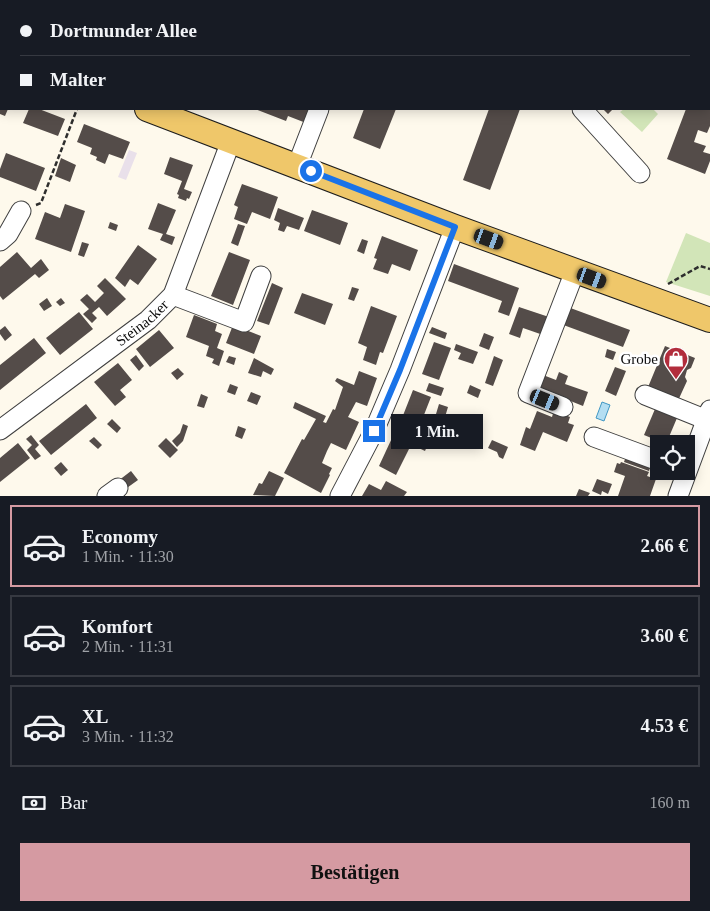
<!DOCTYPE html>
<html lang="de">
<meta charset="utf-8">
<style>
body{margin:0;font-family:"Times New Roman",serif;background:#242831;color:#f1f3f6;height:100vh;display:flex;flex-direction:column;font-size:19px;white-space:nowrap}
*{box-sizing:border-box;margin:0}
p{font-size:16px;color:#9ea1a6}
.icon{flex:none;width:28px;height:28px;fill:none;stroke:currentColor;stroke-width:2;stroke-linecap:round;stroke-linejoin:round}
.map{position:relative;height:496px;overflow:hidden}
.panel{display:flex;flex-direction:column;background:#171b24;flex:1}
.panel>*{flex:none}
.top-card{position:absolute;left:0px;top:0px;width:710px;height:110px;box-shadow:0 2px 12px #0003;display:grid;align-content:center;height:110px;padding:0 20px;background:#171b24}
.buttons{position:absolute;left:650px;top:435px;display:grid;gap:10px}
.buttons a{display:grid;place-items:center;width:45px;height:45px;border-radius:0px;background:#171b24;box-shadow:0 2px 12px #0003;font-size:25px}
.end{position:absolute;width:22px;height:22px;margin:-11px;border:6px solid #1a73e8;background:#fff;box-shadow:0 0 0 2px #fff}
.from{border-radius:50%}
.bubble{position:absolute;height:35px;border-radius:0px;background:#171b24;box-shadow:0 2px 12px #0003;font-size:16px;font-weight:600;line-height:35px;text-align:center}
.car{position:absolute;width:15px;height:30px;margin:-15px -8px;border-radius:6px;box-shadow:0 0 4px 1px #0007;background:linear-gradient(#222 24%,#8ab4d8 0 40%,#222 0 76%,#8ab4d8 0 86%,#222 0)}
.top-card b{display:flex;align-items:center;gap:18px;height:48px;font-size:19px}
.top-card b+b{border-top:1px solid #363941}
.top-card i{width:12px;height:12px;background:#f1f3f6}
ul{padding:9px 0 0;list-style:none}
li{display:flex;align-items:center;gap:15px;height:82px;margin:0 10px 8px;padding:0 10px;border:2px solid #363941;border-radius:0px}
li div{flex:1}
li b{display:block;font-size:19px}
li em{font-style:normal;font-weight:600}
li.current{border-color:#d59aa2}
li>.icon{width:45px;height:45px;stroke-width:1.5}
.pay{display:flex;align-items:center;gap:12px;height:55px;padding:0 20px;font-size:19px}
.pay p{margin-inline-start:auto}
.primary-button{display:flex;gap:10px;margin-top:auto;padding:10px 20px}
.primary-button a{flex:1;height:58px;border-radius:0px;background:#d59aa2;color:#111;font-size:20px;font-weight:600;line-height:58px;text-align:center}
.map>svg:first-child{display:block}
.industrial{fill:#e9e0ea}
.green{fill:#d2e5b8}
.water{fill:#b4def2;stroke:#4097c4}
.building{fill:#544c49}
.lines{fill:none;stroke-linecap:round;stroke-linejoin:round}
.minor-casing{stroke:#3f3f3f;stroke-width:21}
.major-casing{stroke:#1d1d1d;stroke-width:26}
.path{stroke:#2e2e2e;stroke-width:2.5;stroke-dasharray:5 2.5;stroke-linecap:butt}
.minor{stroke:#fff;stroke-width:19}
.major{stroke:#efc76a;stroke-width:24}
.route{stroke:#1a73e8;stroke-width:6}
.labels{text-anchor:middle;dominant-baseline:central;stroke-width:5;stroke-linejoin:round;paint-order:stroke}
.street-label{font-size:15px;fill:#0c0c0c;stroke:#fff}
.poi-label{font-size:15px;fill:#0c0c0c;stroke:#fff;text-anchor:end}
</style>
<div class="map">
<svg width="710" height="496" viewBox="0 0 710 496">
<rect width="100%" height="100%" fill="#fef9ec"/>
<path class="industrial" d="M129,150L137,153L126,180L118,177Z"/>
<path class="green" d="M624,109H653L658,114L642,132L620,112Z
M686,233L710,243V296L666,282Z"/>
<path class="water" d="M602,402L610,405L604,421L596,418Z"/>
<path class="building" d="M0,109H8L5,116L0,114Z
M29,109H39L65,119L58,136L23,123Z
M255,109H311L306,123L288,116L286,121Z
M364,109H396L380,149L353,138Z
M489,109H520L490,190L463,180Z
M603,109H613L608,114Z
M686,109H710V126L707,133L698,130L694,142L706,146L703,152L710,154V161L705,174L667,159Z
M84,124L130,142L123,159L109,154L105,164L96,160L97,157L90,154L92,148L77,142Z
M6,153L45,168L36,191L0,177V169Z
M170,157L193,165L184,189L192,192L189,199L187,198L186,201L178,198L179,195L177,194L182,181L164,174Z
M61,158L76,165L70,182L55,176Z
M242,184L278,197L270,219L252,212L247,224L234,219L238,207L234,205Z
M158,203L176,210L166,234L175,237L172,245L160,240L163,234L148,229Z
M65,204L85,211L71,252L35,239L45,212L60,218Z
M278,208L304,218L299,230L287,226L284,232L278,230L280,223L274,220Z
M312,210L348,223L340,245L304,231Z
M110,222L118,225L116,231L108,228Z
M238,224L245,226L238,246L231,243Z
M382,236L418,250L410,271L392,264L388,274L373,269L377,259L374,258Z
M362,239L368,241L364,254L357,251Z
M82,242L89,244L84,257L78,255Z
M138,245L157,259L138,285L130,279L125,287L115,278Z
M17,252L31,268L41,259L49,270L39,278L35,274L3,300L0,296V267Z
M229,252L250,260L233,305L211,296Z
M454,264L519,288L509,316L498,312L502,301L448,281Z
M105,278L126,299L107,316L99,307L92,313L97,318L92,323L83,314L89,309L80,300L87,294L95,302L104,293L97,286Z
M272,283L283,288L269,325L257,321Z
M352,287L359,289L354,301L348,299Z
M302,293L333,304L325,325L294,313Z
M47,298L52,306L44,311L39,304Z
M61,298L65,303L60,306L56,302Z
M371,306L397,316L383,353L380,352L376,365L363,360L367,347L358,343Z
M565,306L630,330L623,347L558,323Z
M519,307L552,318L546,336L523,328L520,338L509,334Z
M79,312L93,329L60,355L46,338Z
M194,315L217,324L215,331L222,334L217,348L224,351L219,366L212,363L214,359L206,356L209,346L186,337Z
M233,325L261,336L254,354L226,343Z
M5,326L12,335L5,341L0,334V330Z
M432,327L447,333L445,339L429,333Z
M159,330L174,348L150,367L136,349Z
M484,333L494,337L489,350L479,346Z
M34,338L46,353L0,390V365Z
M434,342L451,348L439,380L422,374Z
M456,344L478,352L473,364L458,359L461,353L454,350Z
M665,346L695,358L691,368L687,370L685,377L687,381L676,405L646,392Z
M607,349L616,352L613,360L605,357Z
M136,355L144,366L139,371L130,360Z
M229,356L236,358L234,365L226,362Z
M494,356L503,360L493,386L485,383Z
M254,358L274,369L271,375L263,371L261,377L248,373Z
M118,363L132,380L120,390L126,397L115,406L94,382Z
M615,367L626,371L616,396L605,391Z
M178,368L184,374L177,380L171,373Z
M359,371L377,378L367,406L356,402L348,417L359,422L346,450L331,443L327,451L322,463L332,468L329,474L330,475L321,493L284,473L302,439L304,440L316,419L293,408L295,402L326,416L323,422L326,423L333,409L335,410L343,387L335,381L337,378L354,385Z
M559,372L568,376L565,384L588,392L583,406L538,388L543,375L556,380Z
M429,383L444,388L441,396L426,391Z
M230,384L238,387L235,395L227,392Z
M470,385L481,390L478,398L467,393Z
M413,390L431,397L420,425L402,418Z
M251,392L261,396L257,405L247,401Z
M201,394L208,397L204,408L197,406Z
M86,404L97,418L51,455L39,441Z
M439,404L448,407L445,417L436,414Z
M655,409L677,418L666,444L644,435Z
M554,410L570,417L568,423L574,425L567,442L543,432L535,451L520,445L526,427L530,429L537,411L552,417Z
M112,419L121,428L117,433L107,424Z
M183,424L188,426L183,441L177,447L172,441L180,433Z
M238,426L246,429L242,439L235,436Z
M31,435L39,445L35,449L41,456L35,460L27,450L32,445L26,439Z
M407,435L428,444L425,451L404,441Z
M94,437L102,445L98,449L89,441Z
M166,438L178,450L170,458L158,446Z
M392,438L410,447L396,475L379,466Z
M492,440L508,447L503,459L499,457L497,452L488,448Z
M18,443L30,458L0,482V458Z
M626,456L651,465L649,471L624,462Z
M61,462L68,470L61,476L54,468Z
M621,462L649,472L647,476L656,479L650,496H618L625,476L614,472L617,463L620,464Z
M131,471L138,480L124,490L118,481Z
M269,471L284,478L275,496L253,495L259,483L262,484Z
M597,479L612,484L608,494L602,491L601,495L592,491Z
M386,481L407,492L404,496H362L369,484L381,490Z
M579,489L590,493L588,496H576Z"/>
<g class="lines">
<defs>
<g id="minor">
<path d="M362,1V0"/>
<path d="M709,38L710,37"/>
<path d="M582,109L640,173"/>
<path d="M297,166L319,109"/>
<path d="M0,241L8,234L21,211"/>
<path d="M173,295L244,322L261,276"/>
<path d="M645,395L707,420"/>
<path d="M563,407L528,393L575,271"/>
<path id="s1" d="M0,430L148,320L173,295L231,141"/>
<path d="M594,437L659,461"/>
<path d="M107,496L118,488"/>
<path d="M340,496L374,431L400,370L455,227"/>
<path d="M678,496L710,410"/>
</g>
<path id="major" d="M0,53H1
M147,109L455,227L710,320"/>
</defs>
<use href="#minor" class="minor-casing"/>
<use href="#major" class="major-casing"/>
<path class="path" d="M36,205L41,203L77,109
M668,284L700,266L710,269"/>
<use href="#minor" class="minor"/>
<use href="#major" class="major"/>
</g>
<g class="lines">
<path class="route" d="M311,171L455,227L400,370L374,431"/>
</g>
<defs>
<symbol id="shop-pin" viewBox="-11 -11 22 30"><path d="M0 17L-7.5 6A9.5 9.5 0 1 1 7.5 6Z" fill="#b22d3c" stroke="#fff"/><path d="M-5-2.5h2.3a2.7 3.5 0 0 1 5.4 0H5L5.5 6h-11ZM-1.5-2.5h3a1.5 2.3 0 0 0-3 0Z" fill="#fff"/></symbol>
</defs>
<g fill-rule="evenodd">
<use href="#shop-pin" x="662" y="345" width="28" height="38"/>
</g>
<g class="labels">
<g class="street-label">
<text stroke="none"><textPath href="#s1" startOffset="178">Steinacker</textPath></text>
</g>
<g class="poi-label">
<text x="658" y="359">Grobe</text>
</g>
</g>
</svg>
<div class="buttons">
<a><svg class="icon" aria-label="locate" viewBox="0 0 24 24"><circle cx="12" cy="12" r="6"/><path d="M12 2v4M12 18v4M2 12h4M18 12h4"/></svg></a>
</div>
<i class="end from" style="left:311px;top:171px"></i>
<i class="end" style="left:374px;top:431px"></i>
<div class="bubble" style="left:391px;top:414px;width:92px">1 Min.</div>
<i class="car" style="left:489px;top:239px;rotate:110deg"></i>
<i class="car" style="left:592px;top:278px;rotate:110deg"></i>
<i class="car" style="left:545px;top:400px;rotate:112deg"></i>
<div class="top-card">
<b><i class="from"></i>Dortmunder Allee</b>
<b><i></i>Malter</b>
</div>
</div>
<section class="panel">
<ul>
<li class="current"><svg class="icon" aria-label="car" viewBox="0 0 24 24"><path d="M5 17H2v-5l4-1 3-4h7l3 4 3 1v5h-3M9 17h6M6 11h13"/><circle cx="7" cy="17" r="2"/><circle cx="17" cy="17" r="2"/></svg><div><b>Economy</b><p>1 Min. · 11:30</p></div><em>2.66 €</em></li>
<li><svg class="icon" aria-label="car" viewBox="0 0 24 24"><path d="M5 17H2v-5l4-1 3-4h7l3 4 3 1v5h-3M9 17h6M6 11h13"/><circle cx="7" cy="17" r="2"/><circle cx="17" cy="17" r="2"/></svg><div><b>Komfort</b><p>2 Min. · 11:31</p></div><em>3.60 €</em></li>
<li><svg class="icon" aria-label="car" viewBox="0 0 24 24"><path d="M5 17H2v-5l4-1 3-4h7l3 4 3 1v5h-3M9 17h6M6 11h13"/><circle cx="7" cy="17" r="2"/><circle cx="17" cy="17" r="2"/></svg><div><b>XL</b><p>3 Min. · 11:32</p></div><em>4.53 €</em></li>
</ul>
<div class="pay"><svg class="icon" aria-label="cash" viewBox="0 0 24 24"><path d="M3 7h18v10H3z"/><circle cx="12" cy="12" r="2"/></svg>Bar<p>160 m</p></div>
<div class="primary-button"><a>Bestätigen</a></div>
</section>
